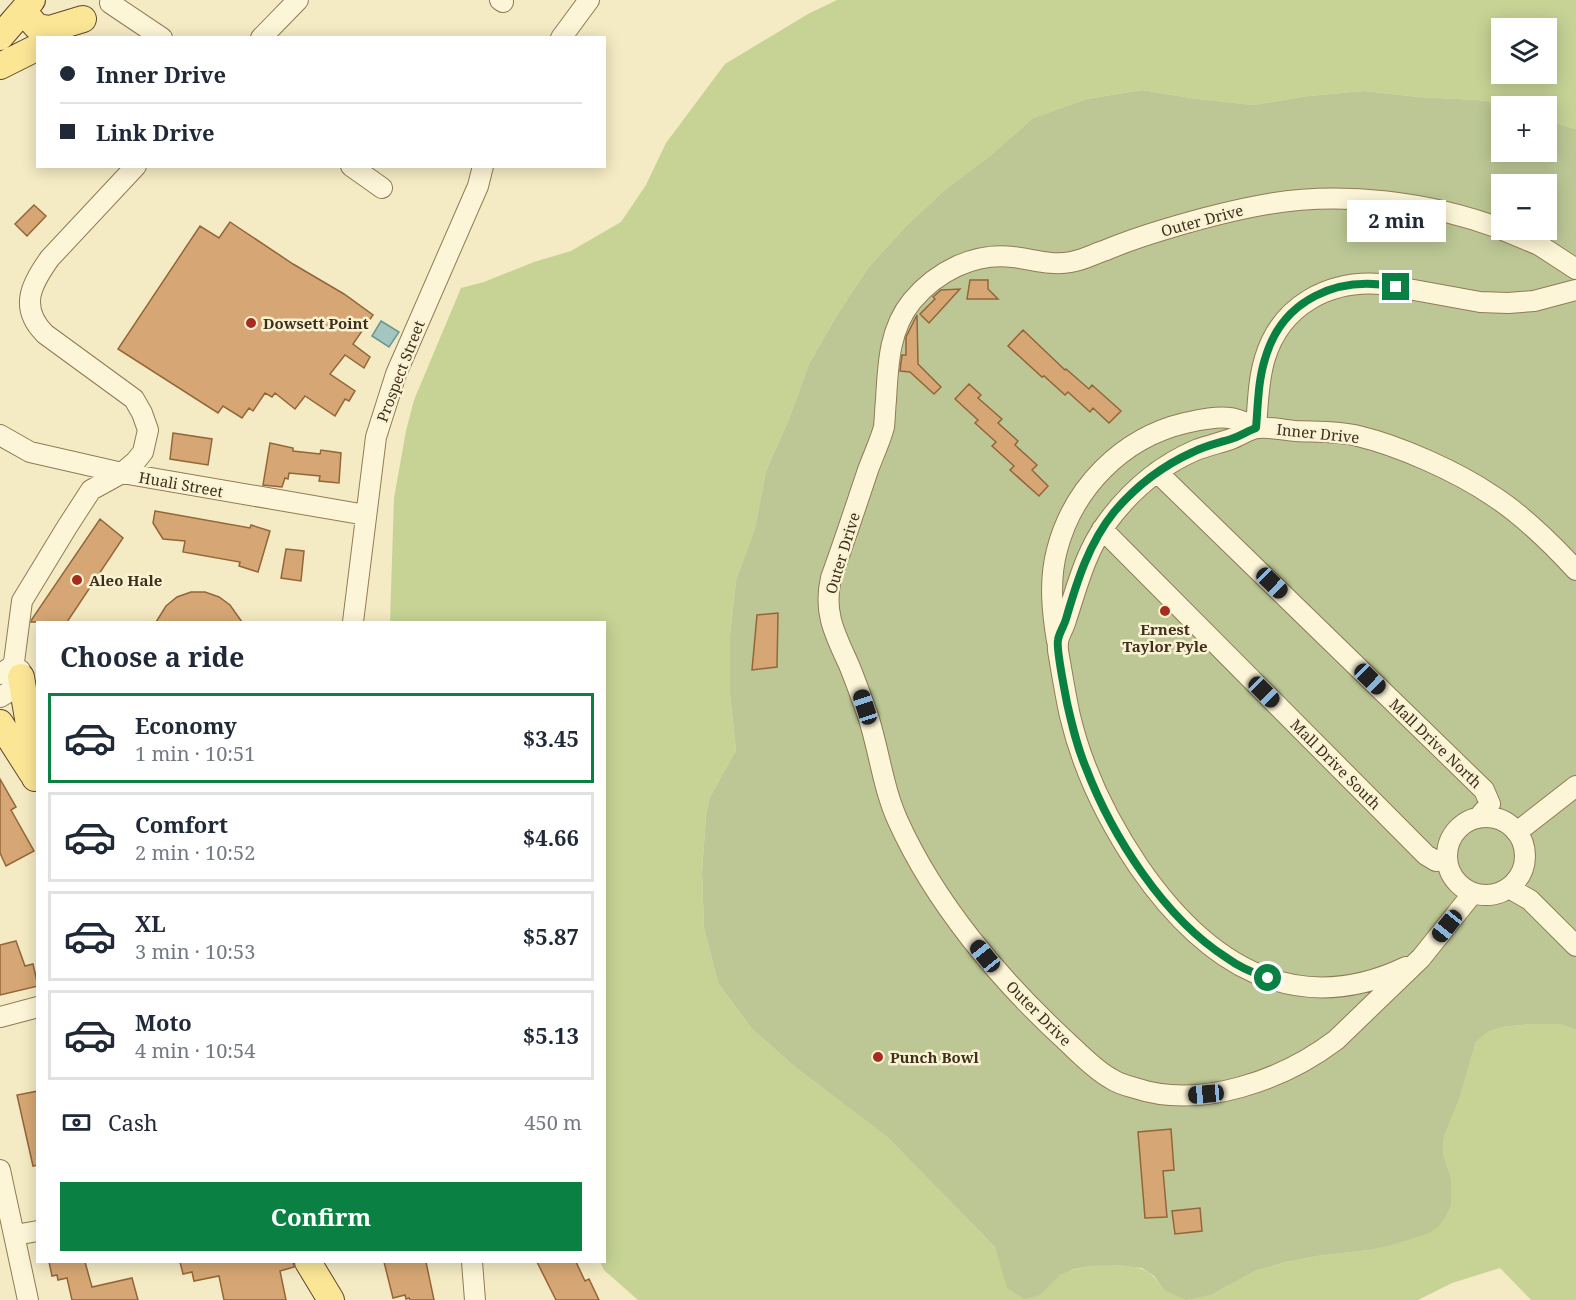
<!DOCTYPE html>
<meta charset="utf-8">
<style>
body{margin:0;font-family:"Noto Serif",serif;background:#f6f6f7;color:#1f2937;height:100vh;display:flex;flex-direction:column;font-size:22px;white-space:nowrap}
*{box-sizing:border-box;margin:0}
p{font-size:20px;color:#747a83}
.icon{flex:none;width:33px;height:33px;fill:none;stroke:currentColor;stroke-width:2;stroke-linecap:round;stroke-linejoin:round}
.map{position:relative;flex:1;overflow:hidden}
.side{position:absolute;left:36px;top:621px;width:570px;height:642px;display:flex;flex-direction:column;background:#fff;border-radius:0px;box-shadow:0 3px 15px #0003}
.side>*{flex:none}
.top-card{position:absolute;left:36px;top:36px;width:570px;height:132px;border-radius:0px;box-shadow:0 3px 15px #0003;display:grid;align-content:center;height:132px;padding:0 24px;background:#fff}
.tools{position:absolute;left:1491px;top:18px;display:grid;gap:12px}
.tools a{display:grid;place-items:center;width:66px;height:66px;border-radius:0px;background:#fff;box-shadow:0 3px 15px #0003;font-size:30px}
.end{position:absolute;width:27px;height:27px;margin:-14px;border:8px solid #0b8043;background:#fff;box-shadow:0 0 0 3px #fff}
.from{border-radius:50%}
.bubble{position:absolute;height:42px;border-radius:0px;background:#fff;box-shadow:0 3px 15px #0003;font-size:20px;font-weight:700;line-height:42px;text-align:center}
.car{position:absolute;width:18px;height:36px;margin:-18px -9px;border-radius:8px;box-shadow:0 0 4px 2px #0007;background:linear-gradient(#222 24%,#8ab4d8 0 40%,#222 0 76%,#8ab4d8 0 86%,#222 0)}
.top-card b{display:flex;align-items:center;gap:21px;height:57px;font-size:22px}
.top-card b+b{border-top:2px solid #e0e1e3}
.top-card i{width:15px;height:15px;background:#1f2937}
ul{padding:0;list-style:none}
li{display:flex;align-items:center;gap:18px;height:90px;margin:0 12px 9px;padding:0 12px;border:3px solid #e0e1e3;border-radius:0px}
li div{flex:1}
li b{display:block;font-size:22px}
li em{font-style:normal;font-weight:700}
li.current{border-color:#0b8043}
li>.icon{width:54px;height:54px;stroke-width:1.5}
h2{padding:0 24px;font-size:27px;line-height:72px}
.pay{display:flex;align-items:center;gap:15px;height:66px;padding:0 24px;font-size:22px}
.pay p{margin-inline-start:auto}
.cta{display:flex;gap:12px;margin-top:auto;padding:12px 24px}
.cta a{flex:1;height:69px;border-radius:0px;background:#0b8043;color:#fff;font-size:24px;font-weight:700;line-height:69px;text-align:center}
.map>svg:first-child{display:block}
.green{fill:#c6d395;fill-rule:evenodd}
.cemetery{fill:#bcc795;fill-rule:evenodd}
.water{fill:#a5c6c0;stroke:#6a968f;stroke-width:1.5}
.building{fill:#d6a774;stroke:#936639;stroke-width:1.5}
.lines{fill:none;stroke-linecap:round;stroke-linejoin:round}
.minor-casing{stroke:#917b57;stroke-width:22}
.major-casing{stroke:#5e482b;stroke-width:28}
.minor{stroke:#fdf5d7;stroke-width:20}
.major{stroke:#fbe696;stroke-width:26}
.route{stroke:#0b8043;stroke-width:8}
.poi-dot{fill:#a82b1f;stroke:#faf3d3;stroke-width:2}
.labels{text-anchor:middle;dominant-baseline:central;stroke-width:5;stroke-linejoin:round;paint-order:stroke}
.street-label{font-size:15px;fill:#3f301d;stroke:#faf3d3}
.poi-label{font-size:15px;font-weight:bold;fill:#3f301d;stroke:#faf3d3;text-anchor:start}
</style>
<div class="map">
<svg width="1576" height="1300" viewBox="0 0 1576 1300">
<rect width="100%" height="100%" fill="#f4eac3"/>
<path class="green" d="M837,0H1576V129L1561,125L1547,117L1546,106H1526L1477,100L1419,97L1364,91L1308,96L1254,105L1197,99L1142,90L1087,99L1033,118L991,155L947,188L906,226L868,268L837,315L809,364L789,419L766,471L755,528L736,580L730,635V695L736,750L709,799L706,816L702,872L704,928L718,983L752,1029L795,1067L887,1137L995,1247L1002,1266L1040,1295C1046,1289 1053,1280 1060,1275C1076,1264 1128,1261 1144,1270C1153,1274 1158,1282 1164,1290L1213,1294L1255,1271L1286,1262L1317,1256L1369,1250L1451,1178L1443,1153L1444,1137L1459,1100L1476,1042L1488,1032L1503,1027L1530,1024H1560L1576,1030V1300H1531L1500,1268L1452,1283L1418,1300H638L604,1270L600,1262H604V622H390L394,498L406,431L414,400L461,288L484,282L534,262L571,251L621,222L646,185L666,143L725,64L808,14ZM1502,28H1546V74H1502Z"/>
<path class="cemetery" d="M1142,90L1197,99L1254,105L1308,96L1364,91L1419,97L1477,100L1526,106H1502V152H1546L1547,117L1561,125L1576,129V1030L1560,1024H1531L1503,1027L1488,1032L1476,1042L1459,1100L1444,1137L1443,1153L1451,1178V1205L1446,1216L1438,1227L1427,1234L1391,1245L1369,1250L1317,1256L1286,1262L1255,1271L1213,1294L1186,1300L1164,1290L1154,1276L1142,1268L1119,1265L1091,1266L1074,1269L1060,1275L1040,1295L1024,1299L1007,1288L995,1247L887,1137L795,1067L752,1029L718,983L704,928L702,872L706,816L709,799L736,750L730,695V635L736,580L755,528L766,471L789,419L809,364L837,315L868,268L906,226L947,188L991,155L1033,118L1087,99ZM1502,184H1546V230H1502Z"/>
<path class="water" d="M381,321L399,332L389,347L372,336Z"/>
<path class="building" d="M34,205L46,216L27,236L15,224Z
M230,222L293,264L344,294L373,315L353,344L370,357L364,368L345,355L330,374L355,391L349,401L345,399L335,416L305,396L295,409L275,393L272,397L265,393L253,411L249,408L242,418L223,406L218,413L118,349L200,226L219,238Z
M970,280H988V289L998,299H967Z
M960,289L929,323L920,314L935,299L933,297L941,290Z
M917,315L918,364L941,387L934,394L910,372L900,371L902,355H906V337Z
M1023,330L1065,370L1066,369L1089,389L1092,385L1121,411L1109,423L1093,408L1090,412L1068,392L1065,395L1044,376L1042,377L1008,346Z
M969,384L981,395L978,398L1002,419L998,423L1018,441L1015,445L1037,465L1032,470L1048,486L1039,496L1010,470L1014,466L992,446L996,442L975,423L978,420L955,399Z
M173,433L212,439L208,465L170,459Z
M270,443L293,448V451L320,454L321,450L341,453L339,483L319,481L320,476L289,473L288,479L285,478L282,487L263,485Z
M155,511L250,528L251,525L270,531L258,572L239,566L240,562L183,552L185,541L163,539L153,523Z
M100,519L123,538L67,622H31L32,619Z
M286,549L304,551L301,581L281,578Z
M191,592H205L219,597L230,605L242,622H156L166,606L177,597Z
M778,613L777,667L752,670L757,615Z
M0,779L16,807L11,810L34,851L6,866L0,853Z
M16,941L25,966L33,964L38,986L0,995V945Z
M38,1091V1165L33,1166L17,1095Z
M1171,1129L1174,1170L1163,1171L1167,1217L1145,1218L1138,1132Z
M1200,1208L1202,1231L1175,1234L1172,1211Z
M49,1262H85L92,1287L132,1278L138,1300H72L67,1278L58,1280L57,1275L52,1276Z
M180,1262H293L294,1267L280,1271L286,1300H224L219,1276L194,1281L192,1272L183,1274Z
M384,1262H426L434,1300H410L409,1298L406,1299L405,1295L393,1298Z
M537,1262H576L585,1281L589,1279L599,1300H556Z"/>
<g class="lines">
<defs>
<path id="minor" d="M500,0L503,2
M110,3L162,38
M261,38L298,0
M561,38L589,0
M351,166L382,188
M1503,230L1539,245L1576,269
M0,435L30,452L122,473L366,515
M1157,472L1484,790L1490,804L1478,818
M1102,529L1426,855L1436,861L1447,858
M353,622L376,437L396,374L478,186L483,166
M1057,641C1052,611 1049,580 1057,550C1073,488 1122,438 1185,423C1199,420 1216,416 1230,418C1239,419 1248,424 1256,427C1258,405 1258,380 1265,358C1281,305 1329,280 1381,284L1480,302L1508,303L1534,301L1576,290
M0,674L11,667L14,662L22,601L67,527L91,490L122,473L135,462L143,452L148,430L142,413L134,399L45,334C18,307 32,283 50,258L136,166
M0,697L12,690L21,677L20,670
M1447 856a39 39 0 1 1 78 0a39 39 0 1 1-78 0Z
M1517,832L1576,786
M1509,888L1530,900L1576,946
M1473,893L1421,958L1336,1040C1283,1080 1201,1110 1135,1088C1127,1086 1117,1083 1110,1078C1095,1070 1078,1052 1065,1040C999,979 935,903 898,821C883,788 879,750 868,716C862,699 856,682 849,665C835,634 823,613 831,578C844,542 856,506 868,470C873,456 880,442 884,427C885,418 885,409 886,400C888,365 889,329 912,301C936,272 974,252 1013,257C1032,259 1051,266 1071,262C1083,260 1094,254 1106,250C1125,242 1146,235 1166,229C1199,219 1233,210 1268,204C1344,191 1429,202 1502,229
M1406,967C1292,1021 1204,961 1139,867C1108,821 1083,771 1070,716C1066,698 1063,680 1060,662C1059,656 1057,649 1058,643C1058,636 1064,628 1066,620C1077,587 1085,553 1106,524C1129,492 1159,466 1196,450C1207,446 1219,443 1231,439C1240,436 1250,428 1259,428C1271,427 1284,430 1296,431C1316,432 1338,431 1358,436C1400,446 1458,472 1493,496C1524,516 1551,543 1576,570
M0,1017L38,1007
M0,1170L28,1300
M15,1235L38,1231
M472,1262L475,1300"/>
<path id="major" d="M23,11L37,27L50,29L83,19
M0,37L32,0
M0,66L38,47
M21,677L36,766L35,778
M0,723L32,773
M308,1262L331,1300"/>
</defs>
<use href="#minor" class="minor-casing"/>
<use href="#major" class="major-casing"/>
<use href="#minor" class="minor"/>
<use href="#major" class="major"/>
</g>
<g class="lines">
<path class="route" d="M1268,978C1253,973 1239,967 1227,958C1164,918 1112,836 1086,768C1077,747 1072,725 1067,703C1065,692 1056,649 1058,640C1059,633 1064,626 1066,619C1077,581 1089,543 1114,512C1136,486 1162,466 1193,452C1205,446 1218,443 1231,439C1240,436 1248,431 1256,428C1258,405 1258,381 1265,359C1282,299 1338,275 1396,287"/>
</g>
<g class="poi-dot">
<circle cx="251" cy="323" r="6"/>
<circle cx="77" cy="580" r="6"/>
<circle cx="1165" cy="611" r="6"/>
<circle cx="878" cy="1057" r="6"/>
</g>
<g class="labels">
<g class="street-label">
<text transform="translate(1202 220) rotate(-15)">Outer Drive</text>
<text transform="translate(400 371) rotate(-69)">Prospect Street</text>
<text transform="translate(1318 433) rotate(6)">Inner Drive</text>
<text transform="translate(181 484) rotate(10)">Huali Street</text>
<text transform="translate(842 553) rotate(-73)">Outer Drive</text>
<text transform="translate(1436 743) rotate(44)">Mall Drive North</text>
<text transform="translate(1336 764) rotate(45)">Mall Drive South</text>
<text transform="translate(1039 1013) rotate(45)">Outer Drive</text>
</g>
<g class="poi-label">
<text x="263" y="323">Dowsett Point</text>
<text x="89" y="580">Aleo Hale</text>
<text x="1165" y="629" text-anchor="middle">Ernest<tspan x="1165" dy="17">Taylor Pyle</tspan></text>
<text x="890" y="1057">Punch Bowl</text>
</g>
</g>
</svg>
<div class="tools">
<a><svg class="icon" aria-label="layers" viewBox="0 0 24 24"><path d="M12 4l9 5-9 5-9-5zM3 14l9 5 9-5"/></svg></a>
<a>+</a>
<a>−</a>
</div>
<i class="end from" style="left:1268px;top:978px"></i>
<i class="end" style="left:1396px;top:287px"></i>
<div class="bubble" style="left:1347px;top:200px;width:99px">2 min</div>
<i class="car" style="left:1272px;top:583px;rotate:134deg"></i>
<i class="car" style="left:1370px;top:679px;rotate:134deg"></i>
<i class="car" style="left:1264px;top:692px;rotate:135deg"></i>
<i class="car" style="left:865px;top:707px;rotate:342deg"></i>
<i class="car" style="left:1447px;top:926px;rotate:219deg"></i>
<i class="car" style="left:985px;top:956px;rotate:321deg"></i>
<i class="car" style="left:1206px;top:1094px;rotate:265deg"></i>
<div class="top-card">
<b><i class="from"></i>Inner Drive</b>
<b><i></i>Link Drive</b>
</div>
<section class="side">
<h2>Choose a ride</h2>
<ul>
<li class="current"><svg class="icon" aria-label="car" viewBox="0 0 24 24"><path d="M5 17H2v-5l4-1 3-4h7l3 4 3 1v5h-3M9 17h6M6 11h13"/><circle cx="7" cy="17" r="2"/><circle cx="17" cy="17" r="2"/></svg><div><b>Economy</b><p>1 min · 10:51</p></div><em>$3.45</em></li>
<li><svg class="icon" aria-label="car" viewBox="0 0 24 24"><path d="M5 17H2v-5l4-1 3-4h7l3 4 3 1v5h-3M9 17h6M6 11h13"/><circle cx="7" cy="17" r="2"/><circle cx="17" cy="17" r="2"/></svg><div><b>Comfort</b><p>2 min · 10:52</p></div><em>$4.66</em></li>
<li><svg class="icon" aria-label="car" viewBox="0 0 24 24"><path d="M5 17H2v-5l4-1 3-4h7l3 4 3 1v5h-3M9 17h6M6 11h13"/><circle cx="7" cy="17" r="2"/><circle cx="17" cy="17" r="2"/></svg><div><b>XL</b><p>3 min · 10:53</p></div><em>$5.87</em></li>
<li><svg class="icon" aria-label="car" viewBox="0 0 24 24"><path d="M5 17H2v-5l4-1 3-4h7l3 4 3 1v5h-3M9 17h6M6 11h13"/><circle cx="7" cy="17" r="2"/><circle cx="17" cy="17" r="2"/></svg><div><b>Moto</b><p>4 min · 10:54</p></div><em>$5.13</em></li>
</ul>
<div class="pay"><svg class="icon" aria-label="cash" viewBox="0 0 24 24"><path d="M3 7h18v10H3z"/><circle cx="12" cy="12" r="2"/></svg>Cash<p>450 m</p></div>
<div class="cta"><a>Confirm</a></div>
</section>
</div>
